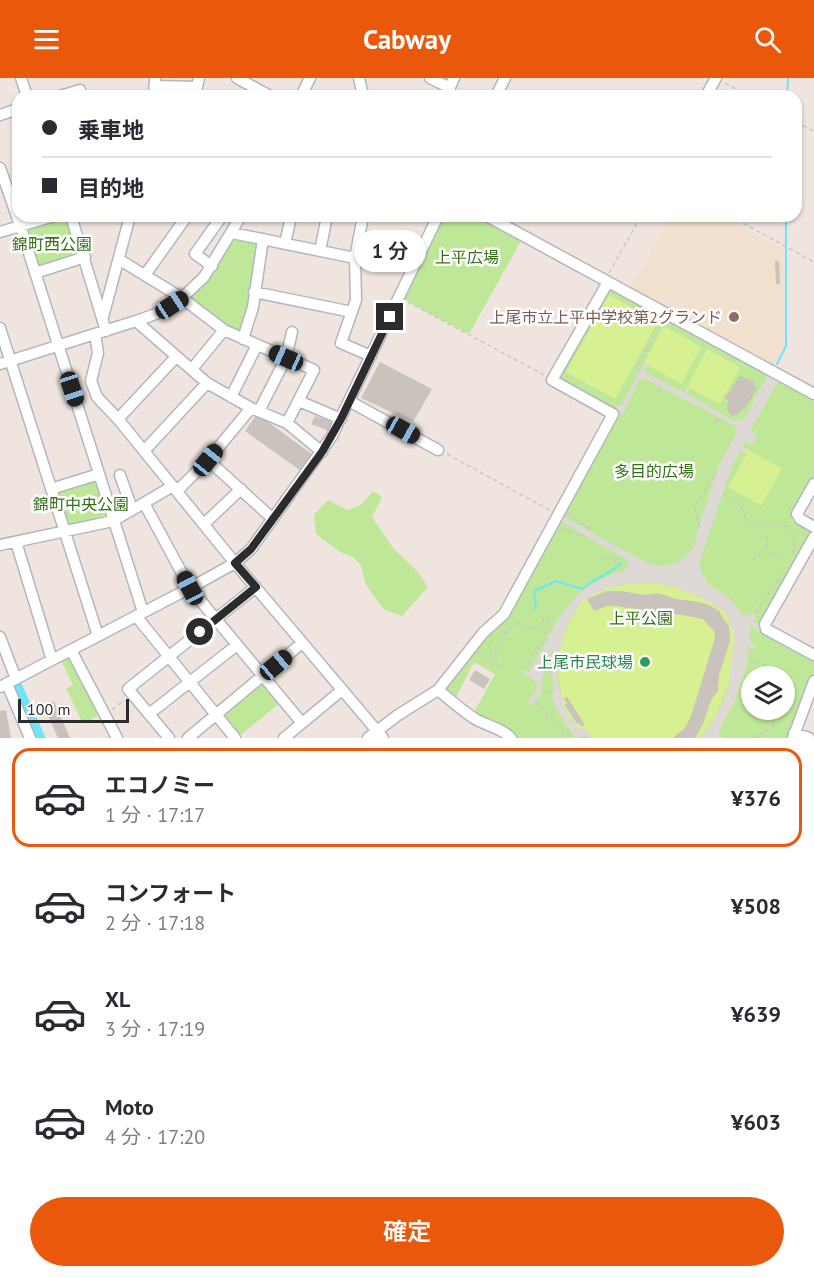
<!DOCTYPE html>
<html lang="ja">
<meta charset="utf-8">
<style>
body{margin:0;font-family:"PT Sans","Noto Sans JP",sans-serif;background:#f7f7f7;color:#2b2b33;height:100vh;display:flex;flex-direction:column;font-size:22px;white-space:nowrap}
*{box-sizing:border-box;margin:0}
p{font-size:20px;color:#7c7c81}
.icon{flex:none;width:33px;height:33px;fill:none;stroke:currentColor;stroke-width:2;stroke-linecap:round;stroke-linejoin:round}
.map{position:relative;height:660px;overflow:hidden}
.sheet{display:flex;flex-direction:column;background:#fff;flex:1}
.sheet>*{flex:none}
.guide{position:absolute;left:12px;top:12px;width:790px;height:132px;border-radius:18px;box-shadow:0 2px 4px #0004;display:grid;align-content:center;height:132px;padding:0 30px;background:#fff}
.tools{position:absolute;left:741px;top:588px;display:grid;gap:12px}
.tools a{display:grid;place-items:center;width:54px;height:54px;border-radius:50%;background:#fff;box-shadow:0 2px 4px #0004;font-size:30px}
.scale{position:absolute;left:18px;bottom:15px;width:111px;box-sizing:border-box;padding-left:6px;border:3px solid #2c2c2c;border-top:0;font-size:16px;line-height:21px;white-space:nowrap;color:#2c2c2c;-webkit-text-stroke:4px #fff;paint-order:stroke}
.end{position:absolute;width:27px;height:27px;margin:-14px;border:8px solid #2c2c2c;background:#fff;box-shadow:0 0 0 3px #fff}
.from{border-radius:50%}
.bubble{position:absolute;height:42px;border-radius:21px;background:#fff;box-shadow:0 2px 4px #0004;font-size:20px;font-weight:600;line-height:42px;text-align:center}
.car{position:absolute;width:18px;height:36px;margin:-18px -9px;border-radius:8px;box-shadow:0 0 4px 2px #0007;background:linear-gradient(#222 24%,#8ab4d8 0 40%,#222 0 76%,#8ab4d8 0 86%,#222 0)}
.guide b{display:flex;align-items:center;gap:21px;height:57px;font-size:22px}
.guide b+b{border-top:2px solid #e1e1e2}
.guide i{width:15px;height:15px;background:#2b2b33}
ul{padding:10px 0 0;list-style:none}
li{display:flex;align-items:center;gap:18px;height:99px;margin:0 12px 9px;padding:0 18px;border:3px solid transparent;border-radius:18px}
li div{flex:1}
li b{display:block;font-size:22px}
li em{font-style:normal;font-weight:600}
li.active{border-color:#ea580c}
li>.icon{width:54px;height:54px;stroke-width:1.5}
.cta{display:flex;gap:12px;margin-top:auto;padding:12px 30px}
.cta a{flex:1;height:69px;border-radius:36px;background:#ea580c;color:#fff;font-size:24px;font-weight:600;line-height:69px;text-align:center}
header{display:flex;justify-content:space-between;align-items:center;height:78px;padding:0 30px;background:#ea580c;color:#fff;font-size:27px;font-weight:600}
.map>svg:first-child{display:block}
.education{fill:#f1e0cd}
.green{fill:#bee897;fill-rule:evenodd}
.pitch{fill:#d6f092}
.plaza{fill:#ded9d5}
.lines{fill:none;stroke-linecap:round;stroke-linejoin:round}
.stream{stroke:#6be5f7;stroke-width:2}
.river{stroke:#6be5f7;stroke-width:14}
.building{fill:#cac2bd}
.minor-casing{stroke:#b2b6c1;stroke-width:13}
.path{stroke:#c8c8c8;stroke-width:1.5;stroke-dasharray:4.5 3;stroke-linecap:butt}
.minor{stroke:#fff;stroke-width:10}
.route{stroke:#2c2c2c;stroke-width:8}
.education-dot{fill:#8d6e63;stroke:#fff;stroke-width:2}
.leisure-dot{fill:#2e9e5b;stroke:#fff;stroke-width:2}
.labels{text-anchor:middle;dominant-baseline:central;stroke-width:5;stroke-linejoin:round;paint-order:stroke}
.park-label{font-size:16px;fill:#357016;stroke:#fff}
.education-label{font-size:16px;fill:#785e54;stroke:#fff;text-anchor:end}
.leisure-label{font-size:16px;fill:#27864d;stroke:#fff;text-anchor:end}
</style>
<header><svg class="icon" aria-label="menu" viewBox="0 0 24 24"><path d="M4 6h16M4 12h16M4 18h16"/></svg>Cabway<svg class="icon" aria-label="search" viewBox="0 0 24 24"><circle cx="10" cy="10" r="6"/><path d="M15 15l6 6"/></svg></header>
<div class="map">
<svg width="814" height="660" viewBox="0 0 814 660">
<rect width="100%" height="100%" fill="#efe5de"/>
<path class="education" d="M671,138H724L783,171L785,267L773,288L631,211Z"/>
<path class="green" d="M444,138H476L521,163L469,256L403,221Z
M63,139L68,142L79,177L37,190L26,150Z
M236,162L257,166L259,168L242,255L239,257L191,223L190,220L203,209L233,163Z
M612,211L814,321V399L791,442L812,455L760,552L814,582V594L788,660H516L473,636L495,596L474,584L455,621L445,614V609L494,548L617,335L560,303L558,298L606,212ZM752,598H784V632H752Z
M97,401L109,439L68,450L55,410Z
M373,413L382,419L372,439L393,470L417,493L428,509L402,538L383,531L366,507L361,487L353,479L340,474L316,456L314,437L328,422L347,432L361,427Z
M68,578L70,579L101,636L83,646L66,610L73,607L61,582Z
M261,605L264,606L280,625L238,659L222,637Z"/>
<path class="pitch" d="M609,217L658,244L615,321L566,294Z
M664,248L701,269L681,306L644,285Z
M707,271L740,289L720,326L687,309Z
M749,372L782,391L761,428L728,409Z
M646,505C667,505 713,519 726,536C748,566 723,636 699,660H594L577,650L562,626L564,624C554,592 555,567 573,538C577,531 580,524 587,520C605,508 625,506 646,505Z"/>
<path class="plaza" d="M644,285L648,287L645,292L647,295L684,315L687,309L689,310L687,316L736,344L744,341L768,296L779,302L750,353L758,357L752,367L745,363L742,369L749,372L747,376L740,373L732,388L700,483V490L708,506L728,519L744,538L753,535L756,537L753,543L762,548L760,553L750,549V564L756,568L754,571L749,570L747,579L748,582L736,621L719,652L722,660H699L707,652L721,628L729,607L734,558L731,547L726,536L720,530L696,517L668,507L656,505L623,506L597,514L580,525L567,547L558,579L557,603L564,624L562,626L577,650H583L594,660L582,658L575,660L556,630L552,619L554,610L551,589L553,573H552L545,587L540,617L531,627L527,623L535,615L537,608L535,603L521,594L522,592L529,594L558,541L568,528L577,517L596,504L617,494L623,493L629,486L626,481L560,443L562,435L564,439L649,486L663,488L677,485L686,478L696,466L695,460L719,387L737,354L735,348L644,300L639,303L622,337L618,334L615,332L617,327L621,328Z"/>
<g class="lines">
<path class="stream" d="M787,18L788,0
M777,286L786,268V138
M534,531L536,526L534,517L535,513L556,503L582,511C594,500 611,496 621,485"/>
<path class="river" d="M16,610L38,660"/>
</g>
<path class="building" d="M775,183H779L780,206H776Z
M380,284L432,311L413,344L361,320Z
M740,298L755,304L753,308L757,310L745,331L744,330L736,337H731L727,331L728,322L725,320Z
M257,336L313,377L301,393L245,353Z
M315,338L332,344L329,353L311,346Z
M607,513H621L644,517L658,515L676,521L699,524L709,527L719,533L725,543L729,548L730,563L719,597L718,613L711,622L703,646L695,660H673L685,650L691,638L715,560L714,553L703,541L682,537L615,528H607L594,533L587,521Z
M475,592L490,601L484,611L469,602Z
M567,619L585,647L582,649L579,645L577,646L565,627L567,625L564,621Z
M54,623L70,660H58L44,628Z
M6,632L11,660H0V633Z"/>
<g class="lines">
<defs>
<path id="minor" d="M21,0L27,18
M237,0L270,18
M359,0L363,18
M430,0L450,10
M155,8L197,9
M60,18L80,12
M154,18L155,0
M195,18L199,0
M301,18L310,0
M446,18L454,0
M496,18L505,0
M706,18L716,0
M0,37L18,31
M0,90L20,147L143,534
M71,138L106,253
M363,138L355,180L356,222L341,265L371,278
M487,138L814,316
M0,154L54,138
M232,155L355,180
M359,161L419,179
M285,166L291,138
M320,173L327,138
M120,182L182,220L224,252L314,292L287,345
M212,188L195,176L222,138
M35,195L85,179
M145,197L187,138
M254,214L352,234
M103,239L130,138
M136,243L207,305L251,330L287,345L322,374
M0,250L98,558
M95,256L98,275L91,303L97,319L118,341L235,485L383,660
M243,261L253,229L263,161
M0,286L136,243L161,234L182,220L204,199L241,138
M192,291L224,252
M231,319L257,267
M299,323L341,341
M349,323L438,372
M259,333L286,280L292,254
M118,341L176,279
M144,373L207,305
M208,382L273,441
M120,397L132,431
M814,406L797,436L800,441L814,449
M51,411L99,396
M177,413L208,382L251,330
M144,425L190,510L302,645
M204,446L241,411
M814,459L765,546L766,551L814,577
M16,464L52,582
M0,467L113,443L173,408
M136,538L235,660
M0,559L16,601
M71,572L117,660
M7,606L30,660
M0,609L190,510L235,485L251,471L332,358L438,138
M438,612C451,622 463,634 477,642C488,648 503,651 511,660
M149,636L237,567
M794,655L809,660
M169,660L128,611L256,509
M188,660L302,565
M284,660L342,612
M368,660L398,637L438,612L483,555L504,536L613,336L552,302L608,204
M793,660L814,603"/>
</defs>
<use href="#minor" class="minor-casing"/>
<path class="path" d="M725,5L749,18
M796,44L814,53
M730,138L814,184
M609,195L641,138
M408,224L544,297
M640,292L636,290L656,255
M658,314L661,309
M716,345L719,340
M447,376L551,433
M723,416C730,419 737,423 742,430C744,434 745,439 748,443C762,456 803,428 793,477
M570,434L573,439L589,451
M700,448L694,429L717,394
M562,450L581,458L584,457
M589,451L593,443
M767,470V456
M769,474L783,477
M603,481H611L615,483L622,479
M752,482L764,474
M755,536L782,496
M488,566L491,572L489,581
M479,573L483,579L504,590
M748,583L763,586L783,597
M496,585C493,571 505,551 517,545C529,552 537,553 544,540L550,545L549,551L543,556L546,563
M524,592L537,568L541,565L544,567
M772,592L774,598
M782,598L785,593
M542,613L553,615
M535,623L572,660
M112,632L124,622
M752,660L773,649L775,640L773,632"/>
<use href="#minor" class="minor"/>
</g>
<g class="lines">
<path class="route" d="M200,554L256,509L235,485L251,471L322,374L341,341L390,239"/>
</g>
<circle class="education-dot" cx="734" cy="239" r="6"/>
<circle class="leisure-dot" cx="645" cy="584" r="6"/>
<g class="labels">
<g class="park-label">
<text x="52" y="166">錦町西公園</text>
<text x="467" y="179">上平広場</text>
<text x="654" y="393">多目的広場</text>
<text x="81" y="426">錦町中央公園</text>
<text x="641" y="540">上平公園</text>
</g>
<g class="education-label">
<text x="722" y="239">上尾市立上平中学校第2グランド</text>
</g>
<g class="leisure-label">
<text x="633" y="584">上尾市民球場</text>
</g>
</g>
</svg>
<div class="tools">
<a><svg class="icon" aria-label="layers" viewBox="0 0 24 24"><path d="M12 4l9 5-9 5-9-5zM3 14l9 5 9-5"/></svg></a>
</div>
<div class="scale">100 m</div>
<i class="end from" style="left:200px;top:554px"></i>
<i class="end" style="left:390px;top:239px"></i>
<div class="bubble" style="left:354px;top:152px;width:72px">1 分</div>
<i class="car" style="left:172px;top:227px;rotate:57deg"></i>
<i class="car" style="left:286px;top:280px;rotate:294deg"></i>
<i class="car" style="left:72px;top:311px;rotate:162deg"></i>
<i class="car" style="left:403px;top:352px;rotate:119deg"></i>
<i class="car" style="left:208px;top:382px;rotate:39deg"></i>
<i class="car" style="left:190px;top:510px;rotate:332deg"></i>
<i class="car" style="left:276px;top:587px;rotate:50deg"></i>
<div class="guide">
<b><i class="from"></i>乗車地</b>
<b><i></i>目的地</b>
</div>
</div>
<section class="sheet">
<ul>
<li class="active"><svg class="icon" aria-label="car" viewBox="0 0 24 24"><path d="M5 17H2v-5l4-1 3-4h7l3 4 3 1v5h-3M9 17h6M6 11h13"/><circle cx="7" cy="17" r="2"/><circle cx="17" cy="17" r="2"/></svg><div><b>エコノミー</b><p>1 分 · 17:17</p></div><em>¥376</em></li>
<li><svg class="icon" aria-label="car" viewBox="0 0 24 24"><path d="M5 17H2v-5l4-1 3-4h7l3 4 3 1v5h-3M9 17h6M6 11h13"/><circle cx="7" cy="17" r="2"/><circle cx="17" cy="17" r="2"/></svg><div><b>コンフォート</b><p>2 分 · 17:18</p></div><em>¥508</em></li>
<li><svg class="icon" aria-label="car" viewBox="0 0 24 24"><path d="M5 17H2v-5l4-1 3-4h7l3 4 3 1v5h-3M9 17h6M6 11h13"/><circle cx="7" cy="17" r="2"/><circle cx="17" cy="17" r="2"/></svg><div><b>XL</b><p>3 分 · 17:19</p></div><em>¥639</em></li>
<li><svg class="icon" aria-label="car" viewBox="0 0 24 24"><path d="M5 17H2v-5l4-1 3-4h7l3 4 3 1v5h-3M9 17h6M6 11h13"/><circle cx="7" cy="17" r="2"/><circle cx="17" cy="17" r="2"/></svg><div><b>Moto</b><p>4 分 · 17:20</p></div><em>¥603</em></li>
</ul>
<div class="cta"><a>確定</a></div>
</section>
